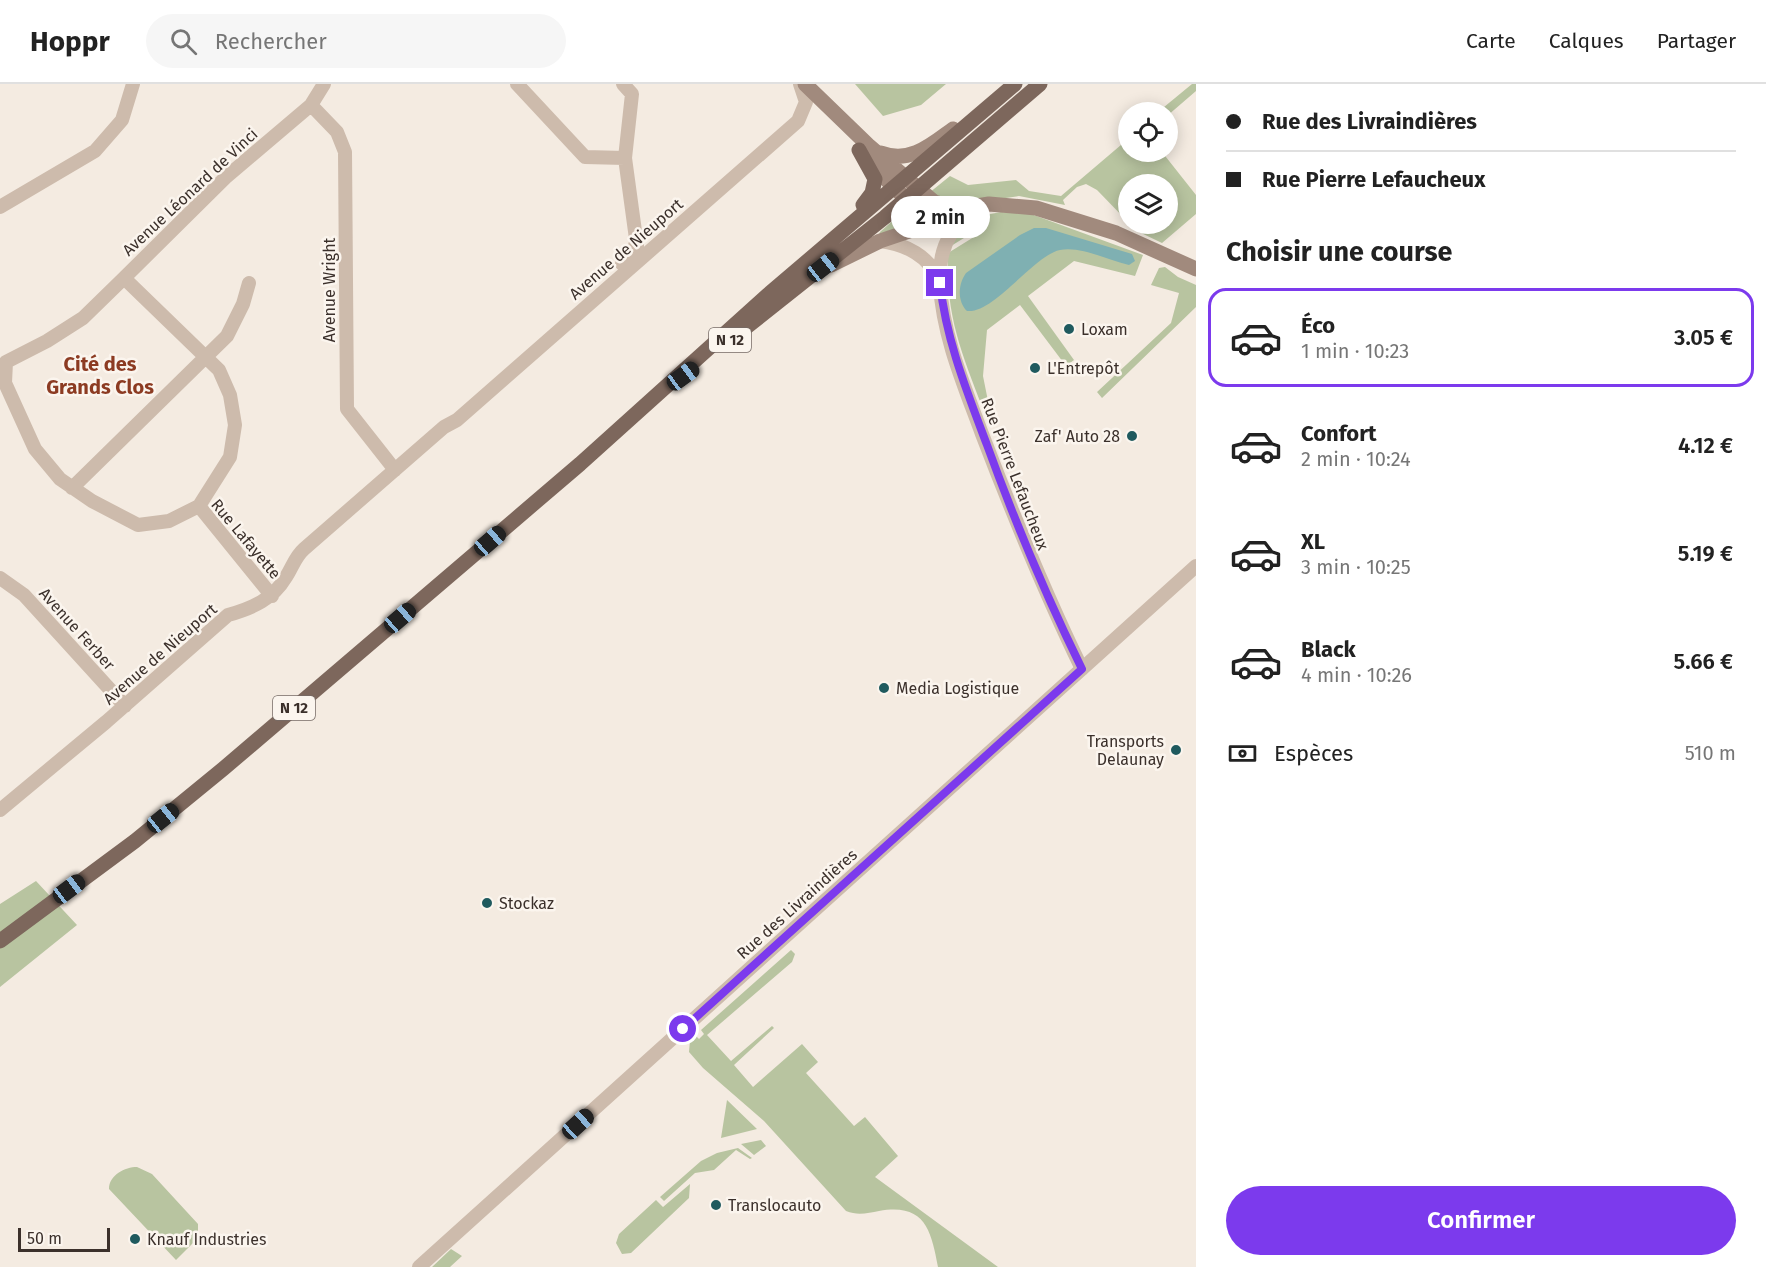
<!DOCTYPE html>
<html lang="fr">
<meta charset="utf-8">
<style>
body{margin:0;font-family:"Fira Sans",sans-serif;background:#f6f6f6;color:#222;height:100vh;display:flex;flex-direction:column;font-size:22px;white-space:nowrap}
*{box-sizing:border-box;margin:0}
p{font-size:20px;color:#767676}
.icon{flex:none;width:33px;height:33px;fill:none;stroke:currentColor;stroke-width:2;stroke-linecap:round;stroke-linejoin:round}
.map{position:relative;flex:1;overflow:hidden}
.panel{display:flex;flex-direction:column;background:#fff;width:570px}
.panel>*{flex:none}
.guide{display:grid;align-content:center;height:132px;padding:0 30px;background:#fff}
.buttons{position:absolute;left:1118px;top:18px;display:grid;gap:12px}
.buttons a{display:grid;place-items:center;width:60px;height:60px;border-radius:50%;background:#fff;box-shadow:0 3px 15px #0003;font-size:30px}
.scale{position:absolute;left:18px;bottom:15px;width:92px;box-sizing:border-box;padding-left:6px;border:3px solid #3b302b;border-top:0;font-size:16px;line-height:21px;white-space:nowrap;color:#3b302b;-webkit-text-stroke:4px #fbf5ee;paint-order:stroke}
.end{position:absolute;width:27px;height:27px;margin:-14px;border:8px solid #7c3aed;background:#fff;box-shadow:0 0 0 3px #fff}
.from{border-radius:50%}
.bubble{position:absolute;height:42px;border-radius:21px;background:#fff;box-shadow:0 3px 15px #0003;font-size:20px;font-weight:600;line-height:42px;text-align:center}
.car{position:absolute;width:18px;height:36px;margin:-18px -9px;border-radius:8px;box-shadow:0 0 4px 2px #0007;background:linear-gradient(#222 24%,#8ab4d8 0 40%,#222 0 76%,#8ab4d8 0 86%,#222 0)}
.guide b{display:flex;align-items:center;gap:21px;height:57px;font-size:22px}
.guide b+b{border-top:2px solid #e0e0e0}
.guide i{width:15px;height:15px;background:#222}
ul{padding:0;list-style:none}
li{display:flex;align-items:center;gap:18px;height:99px;margin:0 12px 9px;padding:0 18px;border:3px solid transparent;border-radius:18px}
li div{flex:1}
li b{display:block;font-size:22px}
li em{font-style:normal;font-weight:600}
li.selected{border-color:#7c3aed}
li>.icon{width:54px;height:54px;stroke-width:1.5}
h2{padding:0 30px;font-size:27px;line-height:72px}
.pay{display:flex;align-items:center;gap:15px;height:66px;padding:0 30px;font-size:22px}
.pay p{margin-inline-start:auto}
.button{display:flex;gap:12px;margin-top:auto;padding:12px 30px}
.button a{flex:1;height:69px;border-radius:36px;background:#7c3aed;color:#fff;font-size:24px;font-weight:600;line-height:69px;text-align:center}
header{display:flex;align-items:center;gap:36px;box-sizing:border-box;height:84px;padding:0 30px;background:#fff;border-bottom:2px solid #e0e0e0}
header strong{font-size:28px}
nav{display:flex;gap:33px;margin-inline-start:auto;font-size:21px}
.search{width:420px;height:54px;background:#f6f6f6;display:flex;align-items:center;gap:15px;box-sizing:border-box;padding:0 21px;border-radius:33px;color:#767676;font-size:22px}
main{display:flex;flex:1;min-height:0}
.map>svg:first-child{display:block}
.green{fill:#b8c4a0}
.water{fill:#7fb0b2}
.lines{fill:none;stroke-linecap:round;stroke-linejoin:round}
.street{stroke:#cdbbac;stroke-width:14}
.secondary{stroke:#a18a7d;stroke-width:15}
.primary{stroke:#7d675c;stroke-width:15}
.route{stroke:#7c3aed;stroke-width:8}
.poi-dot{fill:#1f5a5e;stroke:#fbf5ee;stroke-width:2}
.labels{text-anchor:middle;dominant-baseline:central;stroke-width:5;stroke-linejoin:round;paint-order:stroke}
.shield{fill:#fbf5ee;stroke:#756b66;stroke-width:1.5}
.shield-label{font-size:15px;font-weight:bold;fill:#3b302b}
.street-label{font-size:16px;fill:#3b302b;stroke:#fbf5ee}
.poi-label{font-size:16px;fill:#3b302b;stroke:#fbf5ee;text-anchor:start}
.quarter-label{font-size:20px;font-weight:bold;fill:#8c3b22;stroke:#fbf5ee}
</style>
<header>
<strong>Hoppr</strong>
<div class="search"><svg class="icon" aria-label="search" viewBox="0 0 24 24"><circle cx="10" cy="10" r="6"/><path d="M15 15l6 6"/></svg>Rechercher</div>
<nav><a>Carte</a><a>Calques</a><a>Partager</a></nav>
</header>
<main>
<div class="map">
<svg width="1196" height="1183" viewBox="0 0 1196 1183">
<rect width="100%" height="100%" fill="#f4ebe1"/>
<path class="green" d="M855,0H946L921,21L883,32Z
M1192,0H1196V7L1167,32V28H1158Z
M1128,55V68H1162L1196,111V130L1162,159L1139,148L1129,140H1167V100H1128V138L1097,106L1086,100L1077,103L1063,116L1065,121L1019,112L958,121L929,109L950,92L968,101L1016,96L1029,107L1061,112Z
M1001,128L1031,130L1143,171L1135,192L1074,177L1028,212L1074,276L1066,282L1020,221L987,246L983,292L991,332L986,333C964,274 945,235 948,169L982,148L980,132Z
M898,132L906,144L879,150L880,148Z
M976,134L979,143L977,146L951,162L966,138Z
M1165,183L1178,193L1196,201V223L1102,314L1097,308L1171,239L1179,209L1151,201L1159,184Z
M36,797L77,841L0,903V820Z
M791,866L795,870L792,878L707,951L731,977L772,942L774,944L734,981L753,1003L802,960L818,978L806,989L854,1042L865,1033L898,1072L875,1093L998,1183H938C931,1146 925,1119 879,1127C868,1129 858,1132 846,1127L764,1037L703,984L689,968L690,956L695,951L699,955L704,950L701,946Z
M727,1016L757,1045L721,1054Z
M761,1056L766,1062L754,1071L741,1060Z
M738,1064L752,1074L750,1075L736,1066L714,1086L695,1089L664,1117L660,1113L701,1077L717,1069Z
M137,1083L152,1090L198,1140V1154L176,1176L109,1105C109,1091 125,1083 137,1083Z
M690,1100L689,1114L631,1169L622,1170L616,1159L619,1150L656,1116L663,1123Z
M451,1165L462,1172L450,1183H432Z"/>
<path class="water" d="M1034,144H1046L1132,170L1135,177L1129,181C1108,176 1081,162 1060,166C1034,171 994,230 967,227C957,217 958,200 966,189L1020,151Z"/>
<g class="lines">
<path class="street" d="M517,0L585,73L625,74L632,10L623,0
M311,21L337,48L345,68L347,325L395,386
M625,74L637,162
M0,123L95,67L122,36L133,0
M967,131C946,149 938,174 940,201C943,253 964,301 982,350C1013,431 1044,507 1082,585
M880,157C905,160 930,172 939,197
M622,180L632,172L637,155
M6,278L5,299L35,365L60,395L92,417L138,441L169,437L199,422L272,512
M6,278L47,257L83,234L124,194
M72,404L227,252L243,220L249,199
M199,422L230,373L235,341L230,311L219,286L124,194L225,94L311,21L324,0
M0,494L24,511L125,622
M0,726L106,638L228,531C253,524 273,515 286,493C293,482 295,473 304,465L444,343L457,336L798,37L806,18L800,0
M419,1183L1196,482"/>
<path class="secondary" d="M805,0L868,61L934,118L959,125L989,120L1036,124L1116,149L1196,185
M881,69C910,80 931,61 953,45
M866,74C892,100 914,134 955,133
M831,181L880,157L948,134"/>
<path class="primary" d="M859,66L875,95L872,109L863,121
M739,249L885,133L1040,0
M0,857L135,757L223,685L580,380L770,209L1015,0"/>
</g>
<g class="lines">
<path class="route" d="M683,945L1082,585C1046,512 1015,438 987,361C967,308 946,256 940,199"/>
</g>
<g class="poi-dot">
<circle cx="1069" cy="245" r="6"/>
<circle cx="1035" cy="284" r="6"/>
<circle cx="1132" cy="352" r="6"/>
<circle cx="884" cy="604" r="6"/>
<circle cx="1176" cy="666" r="6"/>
<circle cx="487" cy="819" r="6"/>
<circle cx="716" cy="1121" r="6"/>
<circle cx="135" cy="1155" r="6"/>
</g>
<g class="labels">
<g class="shield">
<rect x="709" y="244" width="42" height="24" rx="4.5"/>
<rect x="273" y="612" width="42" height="24" rx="4.5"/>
</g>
<g class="shield-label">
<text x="730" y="256">N 12</text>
<text x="294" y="624">N 12</text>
</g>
<g class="street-label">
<text transform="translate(190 108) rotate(-43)">Avenue Léonard de Vinci</text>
<text transform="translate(626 165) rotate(-41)">Avenue de Nieuport</text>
<text transform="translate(329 206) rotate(-90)">Avenue Wright</text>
<text transform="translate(1015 390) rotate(69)">Rue Pierre Lefaucheux</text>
<text transform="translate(246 455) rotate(50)">Rue Lafayette</text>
<text transform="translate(77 545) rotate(48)">Avenue Ferber</text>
<text transform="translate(160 570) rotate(-41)">Avenue de Nieuport</text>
<text transform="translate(797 820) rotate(-42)">Rue des Livraindières</text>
</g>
<g class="poi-label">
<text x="1081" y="245">Loxam</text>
<text x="1047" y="284">L'Entrepôt</text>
<text x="1120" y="352" text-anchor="end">Zaf' Auto 28</text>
<text x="896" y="604">Media Logistique</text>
<text x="1164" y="657" text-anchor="end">Transports<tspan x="1164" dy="18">Delaunay</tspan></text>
<text x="499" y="819">Stockaz</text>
<text x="728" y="1121">Translocauto</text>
<text x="147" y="1155">Knauf Industries</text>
</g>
<g class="quarter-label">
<text x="100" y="280">Cité des<tspan x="100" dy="23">Grands Clos</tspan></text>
</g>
</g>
</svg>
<div class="buttons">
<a><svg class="icon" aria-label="locate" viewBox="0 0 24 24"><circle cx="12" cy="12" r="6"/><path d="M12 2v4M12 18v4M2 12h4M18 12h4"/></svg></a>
<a><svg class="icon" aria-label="layers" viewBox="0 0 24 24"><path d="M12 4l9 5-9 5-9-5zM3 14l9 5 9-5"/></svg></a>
</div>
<div class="scale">50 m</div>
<i class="end from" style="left:683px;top:945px"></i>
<i class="end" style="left:940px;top:199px"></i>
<div class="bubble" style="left:891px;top:112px;width:99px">2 min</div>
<i class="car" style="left:823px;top:183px;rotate:52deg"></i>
<i class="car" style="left:683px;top:292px;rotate:54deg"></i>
<i class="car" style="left:490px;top:457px;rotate:49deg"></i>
<i class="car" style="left:400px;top:534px;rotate:49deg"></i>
<i class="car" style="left:163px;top:734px;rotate:51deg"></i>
<i class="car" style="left:69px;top:805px;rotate:53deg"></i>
<i class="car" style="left:578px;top:1040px;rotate:48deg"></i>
</div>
<section class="panel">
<div class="guide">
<b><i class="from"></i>Rue des Livraindières</b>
<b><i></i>Rue Pierre Lefaucheux</b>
</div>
<h2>Choisir une course</h2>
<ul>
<li class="selected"><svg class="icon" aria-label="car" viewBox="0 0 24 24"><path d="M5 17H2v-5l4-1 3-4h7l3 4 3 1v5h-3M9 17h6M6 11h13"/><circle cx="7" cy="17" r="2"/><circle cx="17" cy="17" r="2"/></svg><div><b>Éco</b><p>1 min · 10:23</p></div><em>3.05 €</em></li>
<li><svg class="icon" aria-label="car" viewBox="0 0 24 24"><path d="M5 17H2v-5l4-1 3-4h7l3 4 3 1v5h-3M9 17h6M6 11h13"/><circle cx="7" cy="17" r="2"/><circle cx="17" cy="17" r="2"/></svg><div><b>Confort</b><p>2 min · 10:24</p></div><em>4.12 €</em></li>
<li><svg class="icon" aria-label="car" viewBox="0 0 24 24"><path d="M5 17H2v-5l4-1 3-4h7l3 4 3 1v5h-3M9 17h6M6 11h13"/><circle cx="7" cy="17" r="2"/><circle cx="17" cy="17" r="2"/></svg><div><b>XL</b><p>3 min · 10:25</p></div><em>5.19 €</em></li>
<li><svg class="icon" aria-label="car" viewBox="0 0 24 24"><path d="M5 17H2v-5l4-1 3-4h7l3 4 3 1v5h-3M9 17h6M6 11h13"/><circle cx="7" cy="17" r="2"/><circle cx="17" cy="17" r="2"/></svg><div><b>Black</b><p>4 min · 10:26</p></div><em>5.66 €</em></li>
</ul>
<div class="pay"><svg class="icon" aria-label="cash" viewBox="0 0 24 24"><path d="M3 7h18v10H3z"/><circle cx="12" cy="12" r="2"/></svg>Espèces<p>510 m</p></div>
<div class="button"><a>Confirmer</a></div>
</section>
</main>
